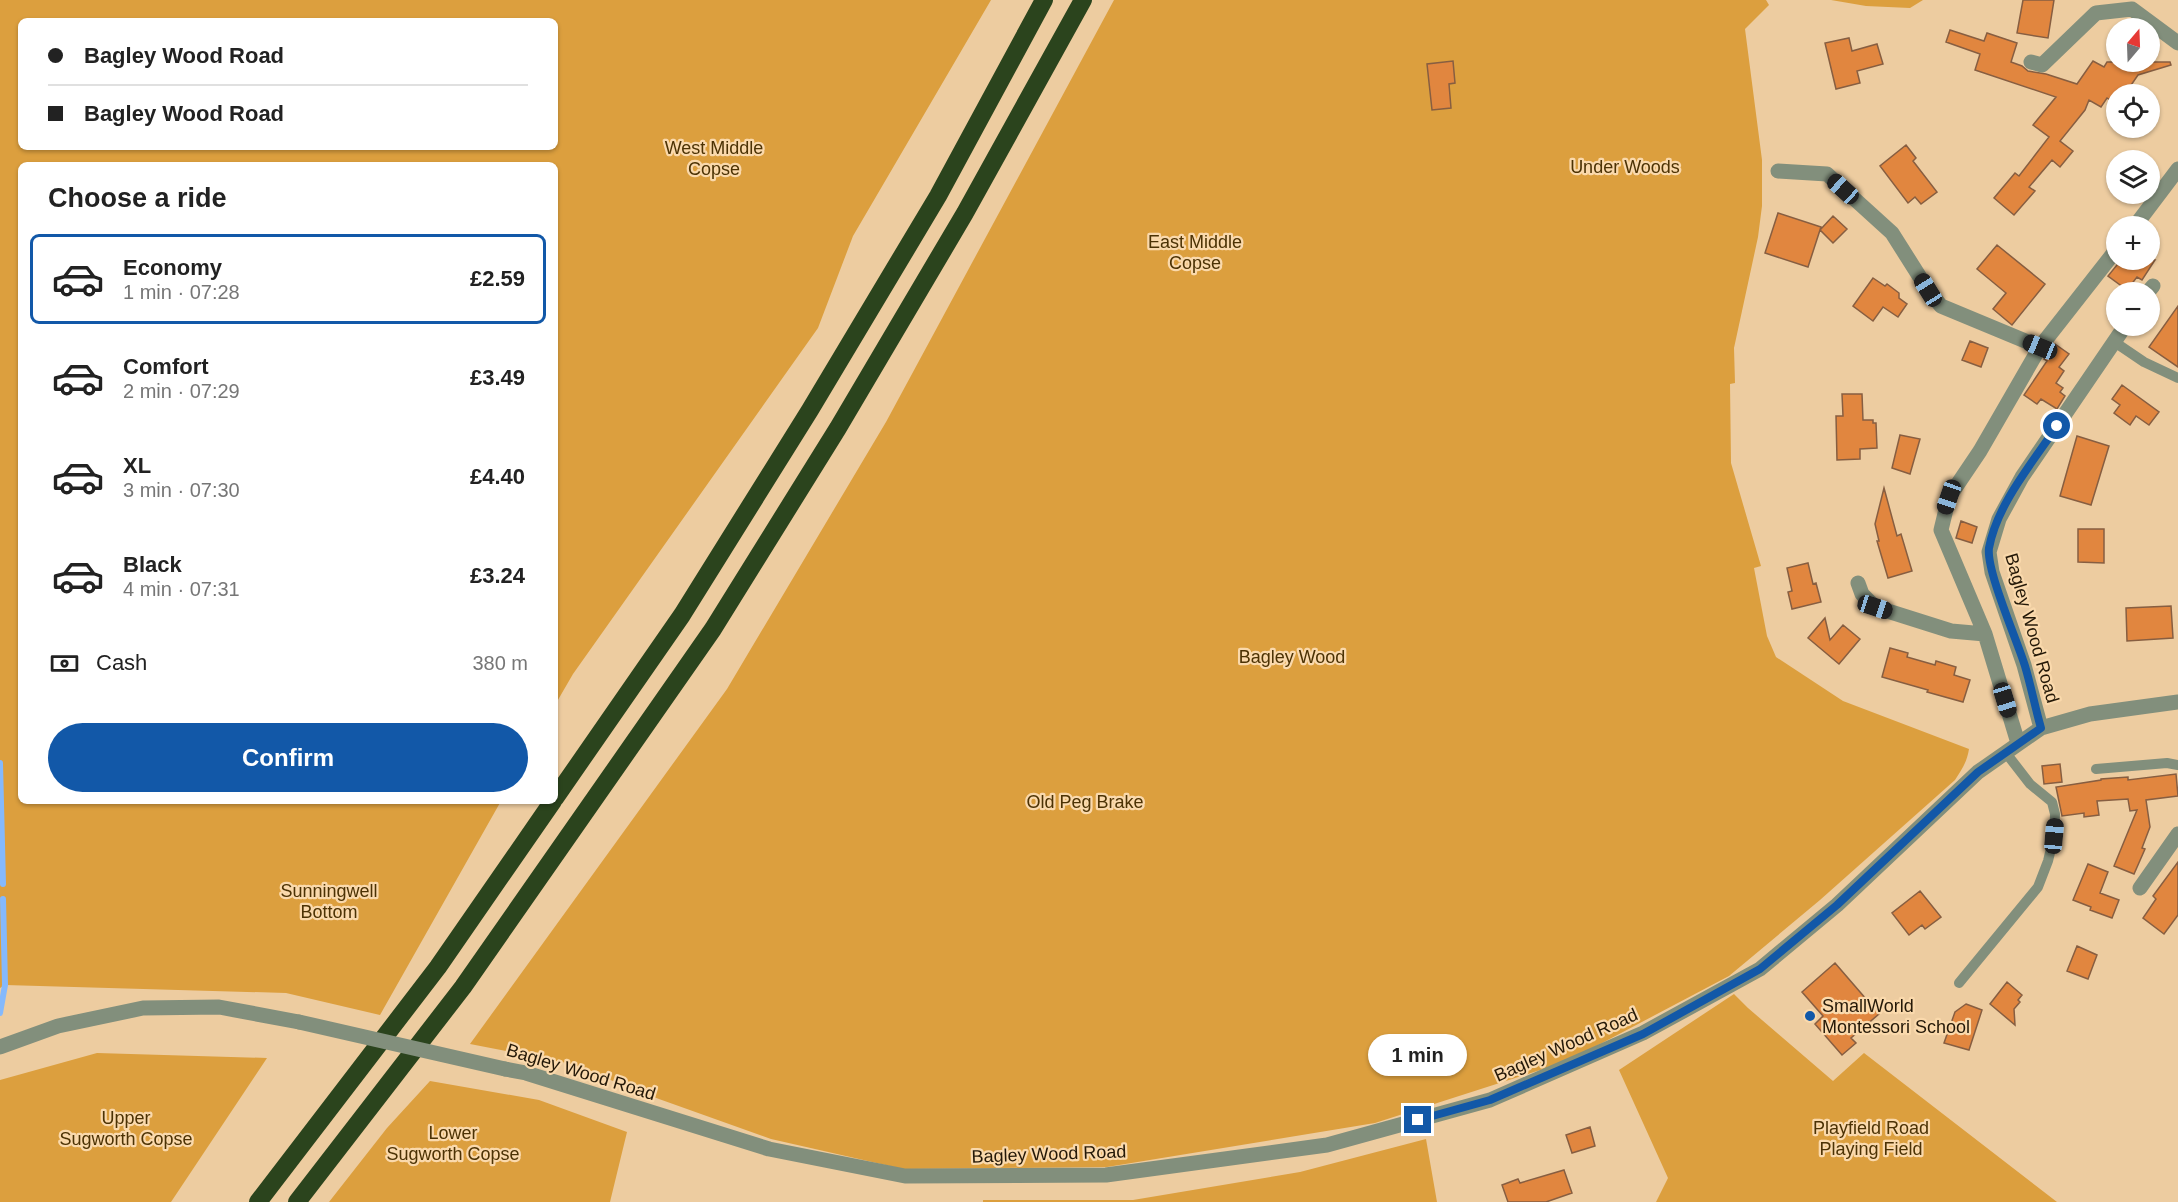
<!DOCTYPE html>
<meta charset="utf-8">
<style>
body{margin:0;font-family:Helvetica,sans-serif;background:#f2f2f2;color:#222;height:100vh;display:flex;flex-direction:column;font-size:22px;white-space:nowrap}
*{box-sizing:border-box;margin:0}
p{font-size:20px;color:#767676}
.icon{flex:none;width:33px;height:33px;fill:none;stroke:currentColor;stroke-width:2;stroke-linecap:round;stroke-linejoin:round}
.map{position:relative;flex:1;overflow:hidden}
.sheet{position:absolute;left:18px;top:162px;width:540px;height:642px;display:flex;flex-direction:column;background:#fff;border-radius:9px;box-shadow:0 2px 4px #0004}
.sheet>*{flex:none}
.guide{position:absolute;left:18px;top:18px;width:540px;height:132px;border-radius:9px;box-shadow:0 2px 4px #0004;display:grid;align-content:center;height:132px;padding:0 30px;background:#fff}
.needle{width:39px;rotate:19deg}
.tools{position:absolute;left:2106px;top:18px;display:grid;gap:12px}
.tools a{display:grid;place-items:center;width:54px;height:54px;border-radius:50%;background:#fff;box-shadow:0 2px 4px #0004;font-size:30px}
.end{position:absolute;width:27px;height:27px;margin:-14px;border:8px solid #1258a8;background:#fff;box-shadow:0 0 0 3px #fff}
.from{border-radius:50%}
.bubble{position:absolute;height:42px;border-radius:21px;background:#fff;box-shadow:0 2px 4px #0004;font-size:20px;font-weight:600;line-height:42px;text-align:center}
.car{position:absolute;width:18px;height:36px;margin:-18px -9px;border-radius:8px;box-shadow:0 0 4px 2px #0007;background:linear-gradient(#222 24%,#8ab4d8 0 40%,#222 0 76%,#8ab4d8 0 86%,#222 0)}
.guide b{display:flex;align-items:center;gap:21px;height:57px;font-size:22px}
.guide b+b{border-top:2px solid #e0e0e0}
.guide i{width:15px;height:15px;background:#222}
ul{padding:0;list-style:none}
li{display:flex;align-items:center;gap:18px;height:90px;margin:0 12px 9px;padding:0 18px;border:3px solid transparent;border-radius:9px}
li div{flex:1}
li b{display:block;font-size:22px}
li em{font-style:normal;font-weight:600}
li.active{border-color:#1258a8}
li>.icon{width:54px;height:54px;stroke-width:1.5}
h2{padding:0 30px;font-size:27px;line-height:72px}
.pay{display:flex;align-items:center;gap:15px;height:66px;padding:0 30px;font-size:22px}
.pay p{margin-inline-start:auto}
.action{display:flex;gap:12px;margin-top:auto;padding:12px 30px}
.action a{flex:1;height:69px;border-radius:36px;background:#1258a8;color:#fff;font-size:24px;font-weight:600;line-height:69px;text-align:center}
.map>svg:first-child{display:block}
.green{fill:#dc9f3e;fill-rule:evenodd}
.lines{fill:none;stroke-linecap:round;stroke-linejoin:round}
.stream{stroke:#85b9fc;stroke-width:6}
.building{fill:#e1863f;stroke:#875e41;stroke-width:1.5}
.lane{stroke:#828f7c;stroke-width:10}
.street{stroke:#828f7c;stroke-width:15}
.highway{stroke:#2b441d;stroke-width:18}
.street-bridge{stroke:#828f7c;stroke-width:15}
.route{stroke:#1258a8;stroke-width:8}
.poi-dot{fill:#1258a8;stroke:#fad9ac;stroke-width:2}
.labels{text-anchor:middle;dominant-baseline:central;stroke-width:4.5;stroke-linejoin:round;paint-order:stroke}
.park-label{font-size:18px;fill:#4c3204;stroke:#fad9ac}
.street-label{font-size:18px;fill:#241807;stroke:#fad9ac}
.poi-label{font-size:18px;fill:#241807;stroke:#fad9ac;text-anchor:start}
</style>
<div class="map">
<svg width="2178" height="1202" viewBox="0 0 2178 1202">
<rect width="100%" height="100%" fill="#edcca0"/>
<path class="green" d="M0,0H991L853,236L818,328L573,674L555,705V165H21V801H501L380,1015L286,993L5,985L0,988ZM21,21H555V147H21Z
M1114,0H1766L1769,5L1745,29L1762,160V206L1758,237L1734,348L1735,383L1730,384L1731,463L1761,566L1754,568L1767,636L1776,657L1843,701L1969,749C1967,762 1962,769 1955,780L1820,900L1729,976L1568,1061L1375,1123L1107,1167L903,1169L771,1139L659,1099L567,1063L470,1044L727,689L886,422Z
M1831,0H1923L1910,8L1866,6Z
M1734,994L1748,1008L1833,1081L1864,1053L2057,1202H1656L1668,1178L1619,1070Z
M97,1053L267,1058L171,1202H0V1080Z
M430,1081L539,1100L627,1132L610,1202H329L387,1128Z
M1426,1139L1437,1202H983V1200H1133L1300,1172Z"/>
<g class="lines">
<path class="stream" d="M0,763L3,884
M0,1013L5,985L3,899"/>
</g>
<path class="building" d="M2023,0H2054L2048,38L2017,33Z
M1950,30L1984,41L1987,33L2017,43L2011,62L2022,66L2028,71L2046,74L2077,84L2093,61L2104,67L2107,62H2170L2171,65L2138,75L2125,94H2116V104L2107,98L2101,107L2089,100L2085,110L2060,141L2073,151L2060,167L2052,160L2029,187L2035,191L2014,215L1994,198L2015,173L2019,176L2049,137L2033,125L2056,97L1975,70L1980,54L1946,42Z
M1849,38L1852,51L1877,44L1883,64L1857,71L1860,83L1836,89L1825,43Z
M1453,61L1455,83L1449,84L1451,108L1432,110L1427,64Z
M1906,145L1916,158L1913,161L1937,192L1921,204L1915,197L1908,203L1880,166Z
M1778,213L1821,227L1820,230L1833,216L1847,229L1833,243L1820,230L1808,267L1765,253Z
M1997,245L2045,284L2012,325L1993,309L2006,293L1977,269Z
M2121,260H2155L2142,280L2137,277L2127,290L2108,276Z
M1873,278L1885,286L1887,284L1899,293V298L1907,304L1898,317L1883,307L1873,321L1853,306Z
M2178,306V367L2149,347Z
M1970,341L1988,348L1981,367L1962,360Z
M2055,344L2069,354L2059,367L2064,371L2056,383L2063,388L2060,392L2065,396L2057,409L2041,399L2037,404L2024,395L2047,361L2044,359Z
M2122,385L2159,412L2149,425L2136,416L2130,425L2114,413L2120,405L2112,399Z
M1842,394H1862L1863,420H1873V423H1876L1877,448L1860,449V459L1837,460L1836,416H1843Z
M1900,435L1920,439L1910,474L1892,468Z
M2077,436L2109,446L2091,505L2060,496Z
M1884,488L1897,536L1901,534L1912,571L1888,578L1877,541H1879L1875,524Z
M1961,521L1977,527L1972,543L1956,538Z
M2078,529H2104V563L2078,562Z
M1808,563L1813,584L1816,583L1821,602L1792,609L1788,592L1792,591L1787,568Z
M2171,606L2173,638L2127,641L2126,608Z
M1825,618L1830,640L1843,625L1860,639L1839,664L1808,638Z
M1890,648L1908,653L1907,657L1935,665L1936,661L1956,667L1954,675L1970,680L1963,702L1927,692L1928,690L1882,677Z
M2060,764L2062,782L2044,784L2042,766Z
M2176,774L2178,796L2146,800L2150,827L2142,848L2145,849L2134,874L2114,866L2137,810L2130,811L2128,799L2097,801L2099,815L2084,817V813L2062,816L2056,787L2101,780V779L2128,777V780Z
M2178,862V915L2164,934L2143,918L2156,899L2153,896Z
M2088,864L2108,872L2100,893L2119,900L2112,918L2090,910L2091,907L2073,900Z
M1920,891L1941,917L1925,929L1922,925L1909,935L1892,913Z
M2077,946L2097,955L2088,979L2067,971Z
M1835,963L1879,1014L1851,1038L1856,1043L1842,1055L1815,1024L1823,1016L1802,992Z
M2007,982L2022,995L2018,1000L2020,1002L2014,1009L2015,1025L1990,1004Z
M1966,1004L1982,1010L1969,1050L1944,1043L1955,1012Z
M1590,1127L1595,1146L1572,1153L1566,1135Z
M1564,1170L1572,1193L1546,1202H1508L1502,1185L1518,1179L1520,1183Z"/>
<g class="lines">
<path class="lane" d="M2113,341L2144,362L2178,378
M2096,769L2167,763L2178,765
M1959,983L2038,887L2048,861L2054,836L2055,814L2052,802L2030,784L2006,753"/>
<path class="street" d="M2031,62L2042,65L2096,13L2132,9L2178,43
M1778,171L1827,174L1892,233L1928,290L1941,306L2040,347
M2135,226L2178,169
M2148,292L2153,286
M1858,583L1862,594L1875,607L1951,631L1985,634
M2041,728L2024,665L1992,572L1989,552L1999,519L2022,477L2125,326
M2018,743L1985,634L1941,530L1949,497L1980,451L2040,347L2116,250
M2140,888L2178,834
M0,1047L58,1026L143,1008L219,1007L299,1022
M505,1069L526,1073L769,1149L905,1176L1106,1175L1327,1145L1490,1100L1643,1033L1760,969L1837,905L1978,772L2041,728L2090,714L2178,702"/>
<path class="highway" d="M555,798L682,615L810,410L938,196L1044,0
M258,1202L438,967L553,801
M297,1202L463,987L713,629L838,428L965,213L1083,0"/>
<path class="street-bridge" d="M299,1022L505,1069"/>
</g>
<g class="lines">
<path class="route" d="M1418,1120L1490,1100L1643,1034L1760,969L1837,905L1978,772L2041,728C2035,707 2031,686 2025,666C2017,640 1986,570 1989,548C1997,504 2033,462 2057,426"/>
</g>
<circle class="poi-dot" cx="1810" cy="1016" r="6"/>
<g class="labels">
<g class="park-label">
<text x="714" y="148">West Middle<tspan x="714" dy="21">Copse</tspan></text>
<text x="1625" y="167">Under Woods</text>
<text x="1195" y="242">East Middle<tspan x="1195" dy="21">Copse</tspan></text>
<text x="1292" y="657">Bagley Wood</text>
<text x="1085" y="802">Old Peg Brake</text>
<text x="329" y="891">Sunningwell<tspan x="329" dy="21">Bottom</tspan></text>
<text x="126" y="1118">Upper<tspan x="126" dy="21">Sugworth Copse</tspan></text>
<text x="1871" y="1128">Playfield Road<tspan x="1871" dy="21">Playing Field</tspan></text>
<text x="453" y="1133">Lower<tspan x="453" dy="21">Sugworth Copse</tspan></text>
</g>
<g class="street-label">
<text transform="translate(2032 628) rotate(74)">Bagley Wood Road</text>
<text transform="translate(1566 1045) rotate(-24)">Bagley Wood Road</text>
<text transform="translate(581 1072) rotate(17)">Bagley Wood Road</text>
<text transform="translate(1049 1154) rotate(-2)">Bagley Wood Road</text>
</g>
<g class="poi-label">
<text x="1822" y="1006">SmallWorld<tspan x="1822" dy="21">Montessori School</tspan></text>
</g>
</g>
</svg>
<div class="tools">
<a><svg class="needle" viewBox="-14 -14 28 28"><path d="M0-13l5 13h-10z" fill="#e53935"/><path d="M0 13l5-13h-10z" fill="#767676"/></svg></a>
<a><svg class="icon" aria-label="locate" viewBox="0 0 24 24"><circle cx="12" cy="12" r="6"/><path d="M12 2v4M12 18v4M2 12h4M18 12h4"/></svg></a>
<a><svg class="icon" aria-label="layers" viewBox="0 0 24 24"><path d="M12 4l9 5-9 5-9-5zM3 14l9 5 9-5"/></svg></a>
<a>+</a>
<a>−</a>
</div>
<i class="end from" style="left:2057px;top:426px"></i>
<i class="end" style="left:1418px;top:1120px"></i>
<div class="bubble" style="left:1368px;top:1034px;width:99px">1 min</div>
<i class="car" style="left:1843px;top:189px;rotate:312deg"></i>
<i class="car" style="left:1928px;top:290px;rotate:328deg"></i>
<i class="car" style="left:2040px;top:347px;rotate:292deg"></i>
<i class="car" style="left:1949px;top:497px;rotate:199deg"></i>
<i class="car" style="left:1875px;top:607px;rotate:108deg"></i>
<i class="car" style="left:2005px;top:700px;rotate:163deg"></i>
<i class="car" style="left:2054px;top:836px;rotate:5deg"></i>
<div class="guide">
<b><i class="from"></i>Bagley Wood Road</b>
<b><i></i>Bagley Wood Road</b>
</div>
<section class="sheet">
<h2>Choose a ride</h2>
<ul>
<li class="active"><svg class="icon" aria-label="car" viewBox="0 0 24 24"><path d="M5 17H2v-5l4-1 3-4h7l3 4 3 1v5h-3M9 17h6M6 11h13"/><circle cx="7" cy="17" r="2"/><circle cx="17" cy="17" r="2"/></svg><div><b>Economy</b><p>1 min · 07:28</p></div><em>£2.59</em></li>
<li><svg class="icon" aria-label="car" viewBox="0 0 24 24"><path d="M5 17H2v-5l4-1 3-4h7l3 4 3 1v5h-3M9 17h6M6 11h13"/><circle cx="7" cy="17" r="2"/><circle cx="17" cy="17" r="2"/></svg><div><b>Comfort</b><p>2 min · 07:29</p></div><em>£3.49</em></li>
<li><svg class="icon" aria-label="car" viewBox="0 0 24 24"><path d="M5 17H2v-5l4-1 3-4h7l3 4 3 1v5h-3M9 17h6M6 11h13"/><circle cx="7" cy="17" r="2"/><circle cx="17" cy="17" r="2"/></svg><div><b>XL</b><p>3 min · 07:30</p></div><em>£4.40</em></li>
<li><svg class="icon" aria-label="car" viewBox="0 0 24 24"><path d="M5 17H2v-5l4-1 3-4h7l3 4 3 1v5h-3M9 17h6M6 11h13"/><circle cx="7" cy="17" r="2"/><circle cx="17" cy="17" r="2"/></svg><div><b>Black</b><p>4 min · 07:31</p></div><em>£3.24</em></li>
</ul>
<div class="pay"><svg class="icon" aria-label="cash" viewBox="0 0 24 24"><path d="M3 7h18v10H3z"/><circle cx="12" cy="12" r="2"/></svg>Cash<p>380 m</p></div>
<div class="action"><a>Confirm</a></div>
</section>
</div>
